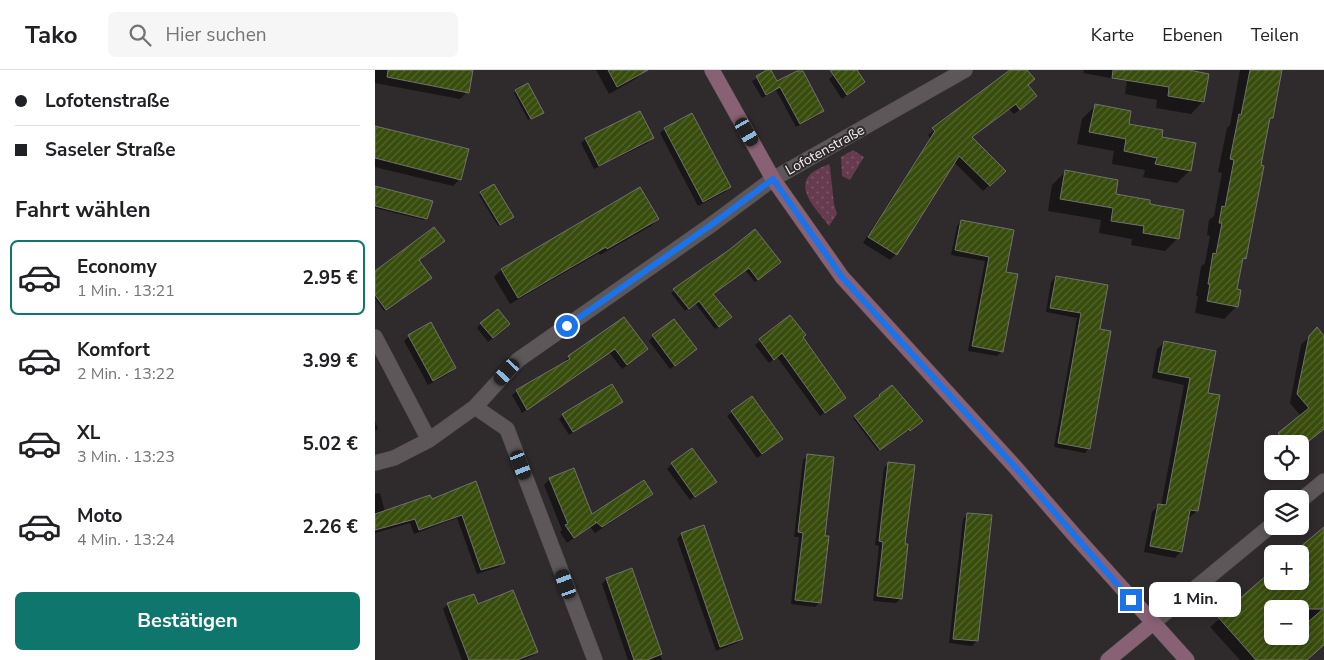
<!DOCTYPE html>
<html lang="de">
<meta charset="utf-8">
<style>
body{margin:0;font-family:"Nunito Sans",sans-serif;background:#f6f6f6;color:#202124;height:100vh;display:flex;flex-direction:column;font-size:19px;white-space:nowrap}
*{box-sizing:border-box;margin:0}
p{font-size:16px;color:#757577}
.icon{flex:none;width:28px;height:28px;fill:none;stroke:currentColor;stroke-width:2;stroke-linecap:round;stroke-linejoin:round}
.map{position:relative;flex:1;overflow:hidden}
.details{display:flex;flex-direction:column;background:#fff;width:375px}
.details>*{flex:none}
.guide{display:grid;align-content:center;height:110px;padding:0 15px;background:#fff}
.buttons{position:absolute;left:889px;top:365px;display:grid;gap:10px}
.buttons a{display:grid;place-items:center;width:45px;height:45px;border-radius:8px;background:#fff;box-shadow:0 2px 8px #0003;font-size:25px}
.end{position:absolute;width:22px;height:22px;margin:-11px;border:6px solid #1a73e8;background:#fff;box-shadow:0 0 0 2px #fff}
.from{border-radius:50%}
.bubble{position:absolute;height:35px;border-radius:8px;background:#fff;box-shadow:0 2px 8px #0003;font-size:16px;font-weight:700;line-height:35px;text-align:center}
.car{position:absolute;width:15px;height:30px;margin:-15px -8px;border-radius:6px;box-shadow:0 0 4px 1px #0007;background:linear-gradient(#222 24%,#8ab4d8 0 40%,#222 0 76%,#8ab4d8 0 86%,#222 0)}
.guide b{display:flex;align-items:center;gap:18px;height:48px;font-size:19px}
.guide b+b{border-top:1px solid #e0e0e0}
.guide i{width:12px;height:12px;background:#202124}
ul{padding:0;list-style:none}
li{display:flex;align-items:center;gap:15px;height:75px;margin:0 10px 8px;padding:0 5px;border:2px solid transparent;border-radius:8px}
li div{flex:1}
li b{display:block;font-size:19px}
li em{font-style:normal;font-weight:700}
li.active{border-color:#0f766e}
li>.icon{width:45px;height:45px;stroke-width:1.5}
h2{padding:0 15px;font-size:22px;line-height:60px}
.cta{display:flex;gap:10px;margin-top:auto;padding:10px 15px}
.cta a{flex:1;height:58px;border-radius:8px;background:#0f766e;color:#fff;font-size:20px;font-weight:700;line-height:58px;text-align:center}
header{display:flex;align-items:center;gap:30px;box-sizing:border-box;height:70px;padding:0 25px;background:#fff;border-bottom:1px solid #e0e0e0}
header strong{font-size:24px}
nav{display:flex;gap:28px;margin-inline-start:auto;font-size:18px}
.search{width:350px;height:45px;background:#f6f6f6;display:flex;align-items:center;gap:12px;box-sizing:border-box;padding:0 18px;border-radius:8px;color:#757577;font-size:19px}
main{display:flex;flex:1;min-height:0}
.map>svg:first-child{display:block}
.park{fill:url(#park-dots)}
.shadow{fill:#0007;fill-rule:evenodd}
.building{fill:url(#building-hatch);stroke:#70726d;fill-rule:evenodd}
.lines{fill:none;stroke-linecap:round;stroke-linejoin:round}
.street-casing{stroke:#4c484a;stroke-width:16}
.secondary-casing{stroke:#4c484a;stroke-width:16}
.street{stroke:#5d5759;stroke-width:15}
.secondary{stroke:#896174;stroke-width:15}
.route{stroke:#1a73e8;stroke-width:6}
.labels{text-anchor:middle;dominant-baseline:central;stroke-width:4;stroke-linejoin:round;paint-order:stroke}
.street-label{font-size:14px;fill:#f3eff1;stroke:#2f2a2c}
</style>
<header>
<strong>Tako</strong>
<div class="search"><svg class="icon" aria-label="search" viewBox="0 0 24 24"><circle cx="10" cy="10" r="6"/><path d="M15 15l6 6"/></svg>Hier suchen</div>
<nav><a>Karte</a><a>Ebenen</a><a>Teilen</a></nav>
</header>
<main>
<section class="details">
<div class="guide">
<b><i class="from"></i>Lofotenstraße</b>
<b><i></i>Saseler Straße</b>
</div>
<h2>Fahrt wählen</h2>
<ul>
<li class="active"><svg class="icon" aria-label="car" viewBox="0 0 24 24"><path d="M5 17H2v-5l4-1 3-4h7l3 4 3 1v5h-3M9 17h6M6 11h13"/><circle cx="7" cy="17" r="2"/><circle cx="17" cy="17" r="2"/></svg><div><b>Economy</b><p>1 Min. · 13:21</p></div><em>2.95 €</em></li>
<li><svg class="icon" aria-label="car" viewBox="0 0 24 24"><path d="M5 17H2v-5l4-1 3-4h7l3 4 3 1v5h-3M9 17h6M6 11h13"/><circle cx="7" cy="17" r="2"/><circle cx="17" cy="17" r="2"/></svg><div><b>Komfort</b><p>2 Min. · 13:22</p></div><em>3.99 €</em></li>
<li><svg class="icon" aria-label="car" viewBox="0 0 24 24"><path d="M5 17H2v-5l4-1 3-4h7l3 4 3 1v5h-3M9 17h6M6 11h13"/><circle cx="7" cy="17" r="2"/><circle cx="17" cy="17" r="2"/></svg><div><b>XL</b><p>3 Min. · 13:23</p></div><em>5.02 €</em></li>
<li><svg class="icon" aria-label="car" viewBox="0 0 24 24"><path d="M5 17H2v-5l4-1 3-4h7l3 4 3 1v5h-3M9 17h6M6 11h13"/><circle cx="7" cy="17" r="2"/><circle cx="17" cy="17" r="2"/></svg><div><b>Moto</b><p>4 Min. · 13:24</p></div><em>2.26 €</em></li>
</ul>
<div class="cta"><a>Bestätigen</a></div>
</section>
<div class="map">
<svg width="949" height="590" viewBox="0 0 949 590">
<defs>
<pattern id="park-dots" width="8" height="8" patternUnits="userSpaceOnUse" patternTransform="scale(1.25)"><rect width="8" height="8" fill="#663a4f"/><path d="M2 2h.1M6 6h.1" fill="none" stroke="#7c5769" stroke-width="1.8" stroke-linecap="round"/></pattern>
<pattern id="building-hatch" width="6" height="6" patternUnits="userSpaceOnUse" patternTransform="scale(1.25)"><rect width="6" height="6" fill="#384c0c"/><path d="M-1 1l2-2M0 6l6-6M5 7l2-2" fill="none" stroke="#556630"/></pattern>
</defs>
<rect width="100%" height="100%" fill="#2f2a2c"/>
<path class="park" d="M478,80L489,87L475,110L467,106L466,87Z
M454,94L455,97L459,134L462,144L454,156C446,144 422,123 433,107C437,101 447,97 454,94Z"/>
<path class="shadow" d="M0,0H97L92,22L85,29L0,13Z
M221,0H270L262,8L234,24Z
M395,0L402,13L426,0L448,41L444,45L421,57L401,20L387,28L377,11Z
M465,0H481L489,12L467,29L454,9Z
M637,0H650L655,32L639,44L634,39L596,68L629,101L608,121L579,92L521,184L515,190L488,173L555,68L553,65Z
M709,0H807L828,31L816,44L781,38L782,30L750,24L752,11L708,3Z
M865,0H906L897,47L893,51L870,188L866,192L861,220L862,236L849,249L820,243L823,226H821L826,197L830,193L835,166L832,165L834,150L839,146L847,103L843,102L852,58L855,55Z
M141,21L165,44L153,50L139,23Z
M720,36L753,55L786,68L815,100L802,113L768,107L770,100L737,94L739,81L702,74L707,49Z
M0,57L85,109L78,116L0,97Z
M290,59L354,117L350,122L323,136L285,63Z
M277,68L273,73L219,99L206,73L211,69Z
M690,102L739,125L773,136L803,168L790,181L756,175L757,169L724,163L726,150L673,141L677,115Z
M118,115L136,148L123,156L104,125Z
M0,117L51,148L49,150L0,138Z
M265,119L283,149L276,156L225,185L224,183L135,234L119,207L126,200Z
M586,151L630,203L627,281L622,286L593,281L610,191L576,185L582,156Z
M355,181L401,195L380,212L370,200L337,224L352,250L340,259L320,233L310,241L296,223Z
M43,190L53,210L9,241L0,228V202Z
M681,207L724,260L714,378L710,383L679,377L702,248L671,242L676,212Z
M415,247L465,332L445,346L402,287L394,293L380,275Z
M248,248L272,279L267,284L247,299L234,282L147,343L137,325L142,321L190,293L189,292L194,287Z
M106,253L129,259L113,272L102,258Z
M942,259L949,268V358L925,378V374H898L896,372L904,364L926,346L915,333L926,275Z
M34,266L80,298L75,303L53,315L29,271Z
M278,266L316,284L295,299L274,271Z
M789,273L832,324L822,441L815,447H813L806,481L800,488L769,482L777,442L784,435L786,436L809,315L777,308L782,279Z
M505,326L546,350L533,362L531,360L503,381L478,348Z
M376,328L402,374L382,388L352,346Z
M246,332L194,365L184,349L188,345Z
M0,351L3,359L0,361Z
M898,380V399L889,389Z
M433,385L449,467L445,532L440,537L416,534L424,467H419L428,390Z
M514,393L528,475L526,528L521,533L498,531L504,476L500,475L509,398Z
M297,394L335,416L315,430L292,399Z
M175,409L217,445L277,424L270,430L220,463L215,457L192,473L185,462L187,460L169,415Z
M100,413L129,492L124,497L102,504L82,448L39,464L35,453L0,463V424L5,423L10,442L56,431Z
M593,444L602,571L597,576L574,573L588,449Z
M328,456L367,568L362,573L341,581L302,469L306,464Z
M949,458V576L933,590H865L835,557L898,502V511H925V484H919ZM898,539H925V566H898Z
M256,500L287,590H253L227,514L231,509Z
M73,534L102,536L162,582L157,586L148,590H87L68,539Z"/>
<path class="building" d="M13,0H98L94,23L12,7Z
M233,0H273L242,17Z
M392,0H396L402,11L422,1H428L449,41L425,54L405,17L391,25L381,6Z
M455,0H482L490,12L472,25Z
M635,0H652L660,9L653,15L662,26L645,40L641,34L597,67L631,101L615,116L584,86L522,185L493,167L560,61L557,58Z
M738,0H814L834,4L829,32L793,26L794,17L737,8Z
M875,0H907L898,48H895L886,95L889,96L871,189L868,188L862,219L866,220L863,237L832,231L835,214H833L838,183L841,184L847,153H844L847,136L850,137L859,90L855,89L864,44L866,45Z
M153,13L169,43L156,49L140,20Z
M720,34L756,41L754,54L788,60L787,67L821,73L816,101L780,94L782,88L749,81L751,69L714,62Z
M265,41L279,68L224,96L210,68Z
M317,43L356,117L328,132L289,58Z
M0,56L94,79L86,110L0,88Z
M690,100L743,110L741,124L775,130V134L809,140L804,169L768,163L769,156L736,151L738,138L685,129Z
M119,114L139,147L125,155L105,122Z
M0,116L58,131L52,149L0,136Z
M265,117L284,149L232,179L231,177L143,228L126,199Z
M586,150L639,160L631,202L643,204L628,282L597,276L614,187L580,180Z
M59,157L70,171L44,190L57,208L11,240L0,225V201Z
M380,159L406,192L383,210L374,198L338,224L357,247L344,257L324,231L314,239L298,219L354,180Z
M681,206L733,215L725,259L736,261L715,379L683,373L706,243L675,238Z
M123,239L135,254L118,268L105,253Z
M415,245L431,265L428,267L471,328L450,343L407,283L399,290L384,269Z
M249,247L273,279L252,295L240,279L152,340L141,320L195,289L193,286Z
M299,249L322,279L300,296L277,265Z
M56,252L81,298L58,311L33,265Z
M942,257L949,266V359L930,374H912L903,363L934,338L922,324L934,266Z
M789,271L841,281L833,323L845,325L823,441L815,440L807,482L775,476L783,434L791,435L815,308L783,302Z
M237,314L248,332L198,362L187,344Z
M517,315L548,351L535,361L534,359L505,380L479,346L505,326L504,325Z
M377,326L408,369L387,384L356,341Z
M317,378L342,412L320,427L296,393Z
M432,384L459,387L450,466H454L446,533L420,530L428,463L423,462Z
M513,392L540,395L530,474H533L527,529L502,526L508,472L504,471Z
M199,398L217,444L269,410L278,424L227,457L220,451L221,453L199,468L190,455L193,454L174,408Z
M101,411L130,493L106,500L87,445L44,460L40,449L0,460V444L55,425L57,429Z
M592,443L617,445L603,571L578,569Z
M329,455L368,569L345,577L306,463Z
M949,457V575L932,590H881L843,547L898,500V511H925V477ZM898,539H948L925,559V566H898Z
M257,498L287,584L272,590H259L231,508Z
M138,520L163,582L142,590H94L72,533L99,524L103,534Z"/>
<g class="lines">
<defs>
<path id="street" d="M0,267L54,370
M100,337L132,359L220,590
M0,393L19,388L54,370L100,337L143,290L336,155L398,109L590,0
M925,431L949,411
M778,553L898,454"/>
<path id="secondary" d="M337,0L398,109L467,207L641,398L701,467L812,590
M733,590L778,553"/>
</defs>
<use href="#street" class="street-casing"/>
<use href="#secondary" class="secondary-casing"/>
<use href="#street" class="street"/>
<use href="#secondary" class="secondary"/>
</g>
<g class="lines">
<path class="route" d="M192,256L336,155L398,109L467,207L641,398L756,530"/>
</g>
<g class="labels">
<g class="street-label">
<text transform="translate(450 80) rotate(-29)">Lofotenstraße</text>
</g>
</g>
</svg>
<div class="buttons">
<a><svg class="icon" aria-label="locate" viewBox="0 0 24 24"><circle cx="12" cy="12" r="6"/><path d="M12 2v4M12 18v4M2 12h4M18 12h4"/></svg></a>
<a><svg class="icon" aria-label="layers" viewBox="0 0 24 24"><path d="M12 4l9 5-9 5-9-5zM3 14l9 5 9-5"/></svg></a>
<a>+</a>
<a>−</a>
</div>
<i class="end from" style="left:192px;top:256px"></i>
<i class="end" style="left:756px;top:530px"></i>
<div class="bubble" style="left:774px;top:512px;width:92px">1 Min.</div>
<i class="car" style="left:372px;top:62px;rotate:150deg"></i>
<i class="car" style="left:132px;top:302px;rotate:222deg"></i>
<i class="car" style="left:146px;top:395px;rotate:159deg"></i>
<i class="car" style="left:191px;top:514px;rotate:340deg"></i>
</div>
</main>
